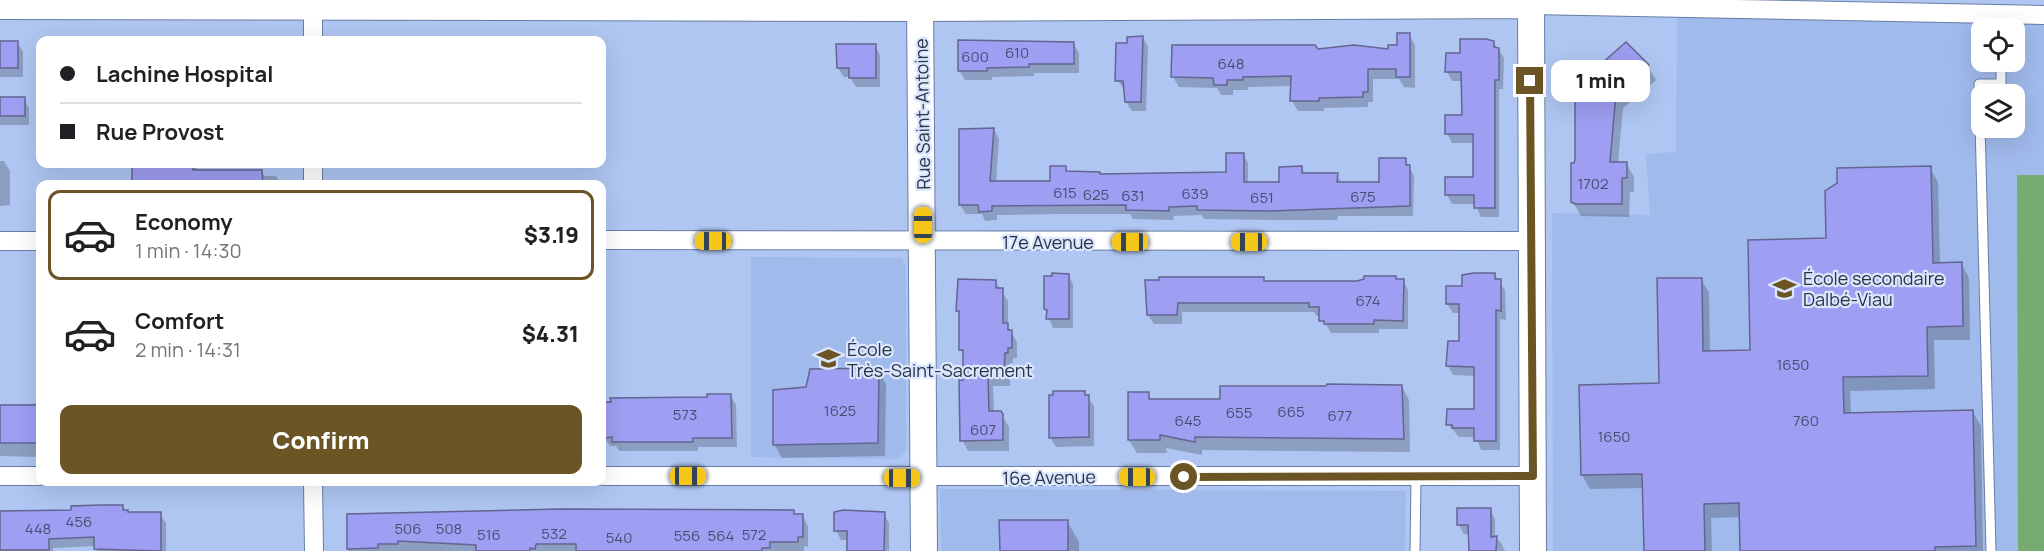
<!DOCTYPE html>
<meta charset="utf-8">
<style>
body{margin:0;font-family:Manrope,sans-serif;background:#f2f2f2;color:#202124;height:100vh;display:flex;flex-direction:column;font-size:22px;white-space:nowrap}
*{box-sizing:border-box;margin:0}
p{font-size:20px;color:#757577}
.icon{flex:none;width:33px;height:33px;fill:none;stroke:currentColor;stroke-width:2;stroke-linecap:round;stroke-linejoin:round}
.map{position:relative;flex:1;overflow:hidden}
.details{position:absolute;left:36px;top:180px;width:570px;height:306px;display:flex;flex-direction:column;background:#fff;border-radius:12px;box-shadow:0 6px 24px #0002}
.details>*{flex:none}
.banner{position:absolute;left:36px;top:36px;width:570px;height:132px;border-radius:12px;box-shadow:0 6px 24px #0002;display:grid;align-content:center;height:132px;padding:0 24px;background:#fff}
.controls{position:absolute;left:1971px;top:18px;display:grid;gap:12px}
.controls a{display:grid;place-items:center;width:54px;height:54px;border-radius:12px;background:#fff;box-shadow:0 6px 24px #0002;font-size:30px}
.end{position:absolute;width:27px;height:27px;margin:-14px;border:8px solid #6c5525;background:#fff;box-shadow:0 0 0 3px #fff}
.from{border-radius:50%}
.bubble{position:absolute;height:42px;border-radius:12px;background:#fff;box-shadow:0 6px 24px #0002;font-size:20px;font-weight:800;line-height:42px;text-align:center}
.car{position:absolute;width:18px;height:36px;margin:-18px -9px;border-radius:8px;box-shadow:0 0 4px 2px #0007;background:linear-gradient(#f5c518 24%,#345 0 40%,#f5c518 0 76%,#345 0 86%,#f5c518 0)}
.banner b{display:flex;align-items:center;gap:21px;height:57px;font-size:22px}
.banner b+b{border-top:2px solid #e0e0e0}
.banner i{width:15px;height:15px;background:#202124}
ul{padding:10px 0 0;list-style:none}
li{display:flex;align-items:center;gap:18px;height:90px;margin:0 12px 9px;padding:0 12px;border:3px solid transparent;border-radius:12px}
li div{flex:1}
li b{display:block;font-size:22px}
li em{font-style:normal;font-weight:800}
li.selected{border-color:#6c5525}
li>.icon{width:54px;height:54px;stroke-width:1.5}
.action{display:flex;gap:12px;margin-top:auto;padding:12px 24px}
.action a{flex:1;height:69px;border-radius:12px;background:#6c5525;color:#fff;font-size:24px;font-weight:800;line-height:69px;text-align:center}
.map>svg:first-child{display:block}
.built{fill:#a1baec;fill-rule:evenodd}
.green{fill:#76ac72}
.shadow{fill:#0003}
.building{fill:#9e9ef3;stroke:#646590;stroke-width:1.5}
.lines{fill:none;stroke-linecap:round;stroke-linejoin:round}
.lane-casing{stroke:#687da5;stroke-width:11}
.street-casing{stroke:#687da5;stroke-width:20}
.secondary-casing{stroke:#687da5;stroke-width:28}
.lane{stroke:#fff;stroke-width:9}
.street{stroke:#fff;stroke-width:18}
.secondary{stroke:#fff;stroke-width:26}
.route{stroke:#6c5525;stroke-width:8}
.labels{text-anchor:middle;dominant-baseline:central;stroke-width:4.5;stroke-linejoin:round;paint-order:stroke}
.number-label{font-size:15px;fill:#474e70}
.street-label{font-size:18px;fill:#2a3345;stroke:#dae6fd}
.poi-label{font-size:18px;fill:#2a3345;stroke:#dae6fd;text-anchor:start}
</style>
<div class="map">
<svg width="2044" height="551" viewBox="0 0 2044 551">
<rect width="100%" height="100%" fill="#afc6f2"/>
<path class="built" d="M1677,15H2044V175L2017,176L2018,551H1553L1552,213L1650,215L1646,154L1676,152ZM1982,28H2014V62H1982ZM1982,94H2014V128H1982Z
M751,257L902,258L906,266V451L898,459L751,457Z
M940,489L1406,491L1405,551H941Z"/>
<path class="green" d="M2017,175H2044V551H2018Z"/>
<path class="shadow" d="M1409,35L1415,45V88L1404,87L1399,79H1373V102H1368V107L1324,108V111H1298L1292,101V86L1248,87V90H1233V95H1221L1217,88L1179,87L1173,77L1317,51H1389L1398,47Z
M275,38L277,40H208Z
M1143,38L1148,47L1146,111H1132L1126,102L1125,90L1117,80L1128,44Z
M0,42H17L23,52V77H0Z
M1493,42L1504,58L1503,89H1499V217H1481L1475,204H1452L1447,195L1475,178V143H1452L1447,133L1464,117L1463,81H1452L1447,72L1462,54Z
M1073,43L1079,53V73H1034V76L992,77V80H965L959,70Z
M1626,44L1648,66L1656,80L1623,108L1618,163H1626L1634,177V192H1630L1629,217L1581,216L1573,202L1575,165Z
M875,46L880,55V87H856L850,77H844L838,68Z
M0,98H24L29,108V125H0Z
M994,129L999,139L996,183H1052L1065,168L1068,172L1101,175L1227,174L1243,154L1248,163V183L1280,184L1302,168L1305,174L1337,175L1342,184H1380L1405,159L1414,176L1413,216H1338L1337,220H1277L1204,219L1201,215L1174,216L1173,220L1133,219L1130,214H1059L997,215V220L985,221L982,214H966L960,205Z
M0,161H4L10,171V205L0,206Z
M134,164H196L198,171H261L264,176H276L281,184H134Z
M1930,168L1938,182L1940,264L1961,263L1969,278L1970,340H1934L1935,389L1850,391L1851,414L1973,412L1981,426L1983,551H1742L1741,517L1711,518L1712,551H1645L1644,488L1590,489L1582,475L1580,386L1661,385L1701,279L1709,293L1710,353L1751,352L1827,240Z
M1494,274L1505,290L1506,320L1500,319V450H1481L1476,437H1459L1448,424L1476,411V376L1453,375L1448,366L1449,342H1461V313H1453L1447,304V287H1464Z
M1068,275L1073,284V328H1053L1045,309Z
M37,278H40V328L37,321Z
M1263,278L1265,282H1357L1395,278L1403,280L1408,290V329H1379V333H1331L1321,316H1316L1314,312H1182V324H1154L1148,315L1146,281Z
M958,280L995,281L1008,301V327L1017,342V358H1013V363H1010V386H993L994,412H1000L1009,427V451H968L962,440L965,357L960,349Z
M878,370L886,384L885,456L782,458L774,444L807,389Z
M1402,386L1409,400L1410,452L1202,450V455L1166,448L1167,453H1137L1129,440L1148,394L1152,401L1221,400Z
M1084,392L1094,406V446L1056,447L1050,437Z
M730,395L736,405L737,447H698V451H619L616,446H610L604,437L677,399Z
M40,403V457L0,456V406Z
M123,507L128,514H160L166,523V551H97L96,546L53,548V551H0V511L42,512Z
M1490,510L1495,519V540L1500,541L1505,551H1470V534H1464L1459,525Z
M793,512L795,515H802L808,526V547L804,546V551H348L349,516Z
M884,514L889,523V551H848V540H841L836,530Z
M1067,521L1079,542V551H1001Z"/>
<path class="building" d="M1397,33H1410V77H1396V69H1368V92H1363V97L1319,98V101H1290L1291,76L1243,77V80H1227V85H1214L1213,78L1171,77L1172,45H1315L1318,49L1354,45L1388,49V45H1397Z
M1143,36L1141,102H1125L1123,81H1115L1116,43H1127V37Z
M1460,39H1486L1494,41V47L1499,48V80H1495V208H1474V195H1445V177H1473V134H1445V115H1462L1461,72H1445L1446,53H1460Z
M958,40L1074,42V64H1029V67L987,68V71H958Z
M0,41H18V68H0Z
M1626,42L1649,65L1616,93L1610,162H1627V178H1622V204H1575L1571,202V163H1574L1575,160V87Z
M836,44H876V78H849V68H837Z
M0,97H25V116H0Z
M994,128L990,181H1050V166H1066V171L1100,172V174L1226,172V153H1244V182H1279V167L1302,166V173H1338L1337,182H1379V158H1406V165H1410V206L1270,211L1197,210V206L1169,207V211L1126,210V205L992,206V211L979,212L978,205H959V129Z
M132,164H193V170H262L263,184H132Z
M1931,166L1933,263L1962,262L1963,326L1927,327L1928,376L1843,377L1844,413L1973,410L1976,546L1935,547V551H1740L1739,503L1704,504L1705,551H1644L1642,474L1581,475L1579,385L1659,383L1657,278H1702L1703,351L1750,350L1748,240L1826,238L1825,191L1837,183V168Z
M1052,273L1069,274V319H1046L1047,310L1044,309V276H1052Z
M1474,273H1495V279H1501V311L1496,310V441H1474V428H1452V425H1446L1447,409H1474V367L1446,366L1448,341H1459V304H1446V286H1462V275Z
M1364,276H1396V279H1404L1403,321L1374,320V324H1324V321H1319V307H1309V303H1178L1177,315H1147L1145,280H1159V277H1264V281H1357L1364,279Z
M958,279L996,280V288H1003V323H1008V330H1012V348H1008V353H1005L1004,375H988L989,411H1001L1003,414V440L960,441L959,380H963V350H959V311H956Z
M879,368L878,443L773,445V390L806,387L810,369Z
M1327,384L1402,385L1404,439L1195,437V442L1160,435V440H1128V392H1149V399H1220V386H1326Z
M1053,391H1085V395H1089V437L1049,438V395H1053Z
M707,394H731L732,438H693V442H612V437L603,438V402H611L610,398L707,397Z
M0,405H40V443H0Z
M101,505H123V510H128V512H161V551L94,549V537L49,539V550H0V511L71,510V506Z
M1457,508H1491V537L1497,536L1496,551H1469L1468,525H1457Z
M560,509L794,510V514H803V537H798V542H770V548H762V551H576V544H536L535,549L530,548V551H476V545L398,541V544H378V548L347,549V514Z
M843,510L885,512L884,551H847V531H834V512Z
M999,520H1068V551H1000Z"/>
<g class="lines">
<defs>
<path id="lane" d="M1415,551L1416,477
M1991,551L1979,84H2001V62"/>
<path id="street" d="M1530,5L2044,15
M313,40V0
M313,184V164
M602,240L1531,241
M0,241H40
M0,476H40
M602,476H1533
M313,482L314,551"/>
<path id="secondary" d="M920,0L924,551
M1531,0L1533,551
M0,6L920,8L1530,5"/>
</defs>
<use href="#lane" class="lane-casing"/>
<use href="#street" class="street-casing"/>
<use href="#secondary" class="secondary-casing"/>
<use href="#lane" class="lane"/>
<use href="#street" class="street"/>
<use href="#secondary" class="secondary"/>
</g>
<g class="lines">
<path class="route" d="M1184,477L1533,476L1530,81"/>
</g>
<defs>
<symbol id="school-bare" viewBox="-9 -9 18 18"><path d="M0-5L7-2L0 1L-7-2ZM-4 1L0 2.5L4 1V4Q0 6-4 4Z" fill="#6c5525" stroke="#dae6fd" stroke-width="2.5" paint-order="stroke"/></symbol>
</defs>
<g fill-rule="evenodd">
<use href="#school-bare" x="1768" y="272" width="33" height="33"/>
<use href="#school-bare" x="812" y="342" width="33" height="33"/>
</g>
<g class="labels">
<g class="number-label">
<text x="1017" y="52">610</text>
<text x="975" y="56">600</text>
<text x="1231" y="63">648</text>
<text x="1593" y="183">1702</text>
<text x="1065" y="192">615</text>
<text x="1195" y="193">639</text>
<text x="1096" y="194">625</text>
<text x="1133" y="195">631</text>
<text x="1363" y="196">675</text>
<text x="1262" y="197">651</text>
<text x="1368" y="300">674</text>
<text x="1793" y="364">1650</text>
<text x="840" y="410">1625</text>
<text x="1291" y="411">665</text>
<text x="1239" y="412">655</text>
<text x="685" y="414">573</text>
<text x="1340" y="415">677</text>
<text x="1188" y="420">645</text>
<text x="1806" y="420">760</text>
<text x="983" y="429">607</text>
<text x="1614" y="436">1650</text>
<text x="79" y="521">456</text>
<text x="38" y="528">448</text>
<text x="408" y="528">506</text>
<text x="449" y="528">508</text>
<text x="554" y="533">532</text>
<text x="489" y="534">516</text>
<text x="754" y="534">572</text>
<text x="687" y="535">556</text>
<text x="721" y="535">564</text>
<text x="619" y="537">540</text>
</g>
<g class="street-label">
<text transform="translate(922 114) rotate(-91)">Rue Saint-Antoine</text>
<text x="1048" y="242">17e Avenue</text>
<text transform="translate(1049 477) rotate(-1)">16e Avenue</text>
</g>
<g class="poi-label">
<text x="1803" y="278">École secondaire<tspan x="1803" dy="21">Dalbé-Viau</tspan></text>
<text x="847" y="349">École<tspan x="847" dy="21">Très-Saint-Sacrement</tspan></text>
</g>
</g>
</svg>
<div class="controls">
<a><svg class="icon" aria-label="locate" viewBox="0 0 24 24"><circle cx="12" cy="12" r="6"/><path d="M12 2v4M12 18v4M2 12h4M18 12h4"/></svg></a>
<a><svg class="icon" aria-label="layers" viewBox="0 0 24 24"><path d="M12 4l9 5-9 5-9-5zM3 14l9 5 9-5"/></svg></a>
</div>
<i class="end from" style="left:1184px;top:477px"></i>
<i class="end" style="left:1530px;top:81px"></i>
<div class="bubble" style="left:1551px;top:60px;width:99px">1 min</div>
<i class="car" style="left:923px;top:225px;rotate:0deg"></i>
<i class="car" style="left:713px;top:241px;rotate:270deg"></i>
<i class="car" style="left:1130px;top:242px;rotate:270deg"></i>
<i class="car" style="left:1249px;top:242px;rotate:270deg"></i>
<i class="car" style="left:688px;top:476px;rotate:90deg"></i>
<i class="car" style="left:1137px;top:477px;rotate:270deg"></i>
<i class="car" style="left:902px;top:478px;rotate:90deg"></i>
<div class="banner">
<b><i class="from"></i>Lachine Hospital</b>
<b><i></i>Rue Provost</b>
</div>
<section class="details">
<ul>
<li class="selected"><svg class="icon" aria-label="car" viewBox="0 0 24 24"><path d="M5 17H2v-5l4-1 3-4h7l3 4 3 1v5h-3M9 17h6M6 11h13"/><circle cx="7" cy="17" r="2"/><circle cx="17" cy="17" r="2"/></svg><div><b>Economy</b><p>1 min · 14:30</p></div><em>$3.19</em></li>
<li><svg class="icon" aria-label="car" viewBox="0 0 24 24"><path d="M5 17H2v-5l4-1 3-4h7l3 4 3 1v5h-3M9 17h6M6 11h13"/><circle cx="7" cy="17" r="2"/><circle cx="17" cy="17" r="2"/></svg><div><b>Comfort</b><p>2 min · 14:31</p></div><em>$4.31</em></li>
</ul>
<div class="action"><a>Confirm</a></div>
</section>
</div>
